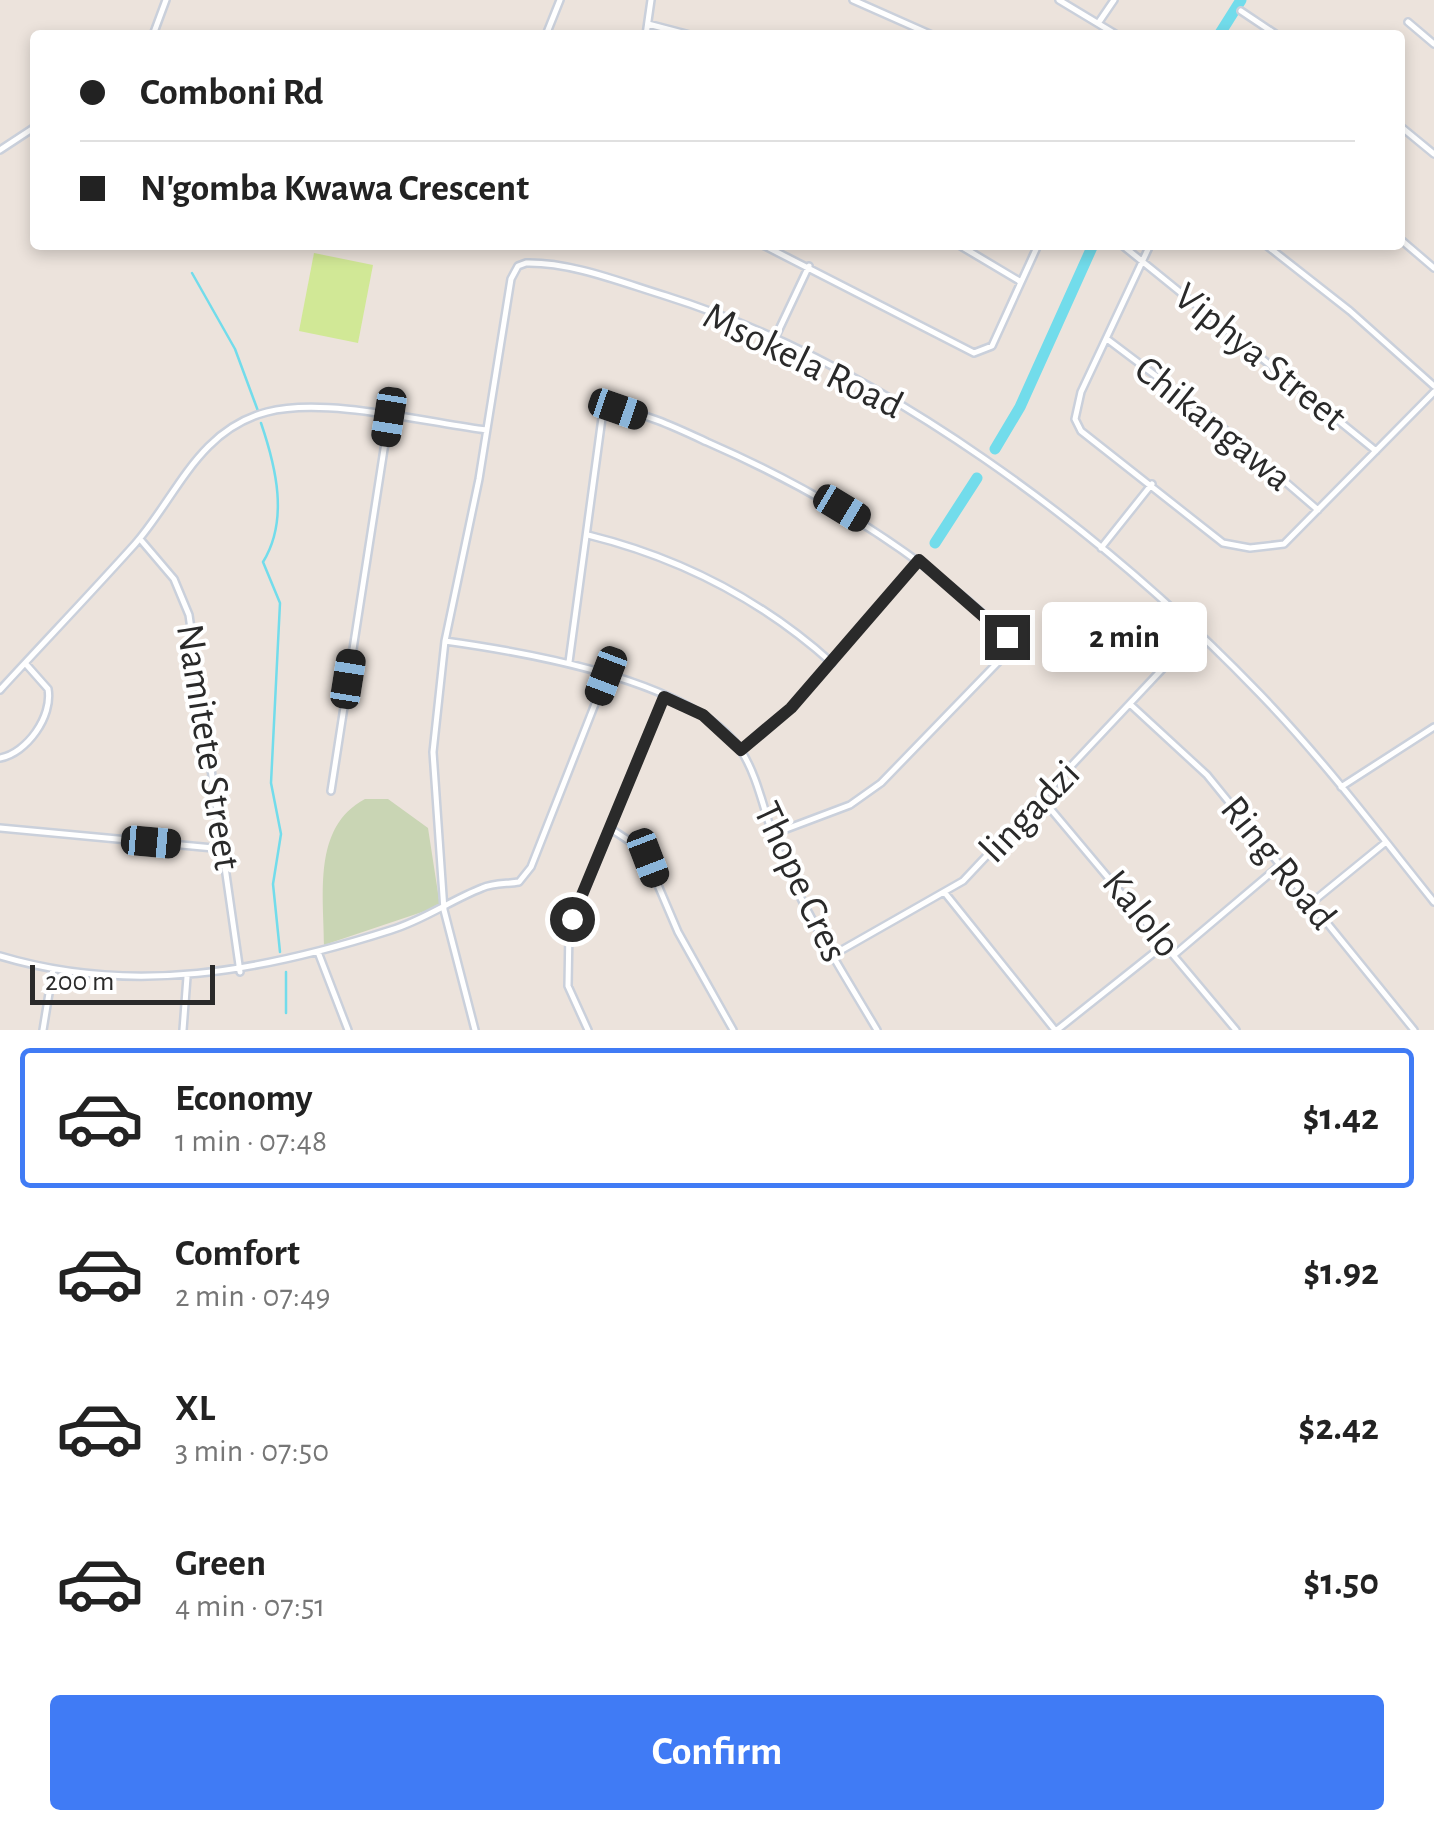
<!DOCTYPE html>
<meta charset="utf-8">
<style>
body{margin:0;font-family:"Alegreya Sans",sans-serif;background:#f6f6f6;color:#222;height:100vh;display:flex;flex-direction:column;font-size:38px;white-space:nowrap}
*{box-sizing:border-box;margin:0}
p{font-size:32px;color:#767676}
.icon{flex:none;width:55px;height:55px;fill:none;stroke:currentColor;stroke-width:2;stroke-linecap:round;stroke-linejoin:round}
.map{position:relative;height:1030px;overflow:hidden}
.side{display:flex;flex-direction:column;background:#fff;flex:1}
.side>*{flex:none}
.top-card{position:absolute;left:30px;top:30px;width:1375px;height:220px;border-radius:10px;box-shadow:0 5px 15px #0003;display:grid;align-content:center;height:220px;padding:0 50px;background:#fff}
.scale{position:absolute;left:30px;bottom:25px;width:185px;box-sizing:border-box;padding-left:10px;border:5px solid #2a2a2a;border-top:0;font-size:28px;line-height:35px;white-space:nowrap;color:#2a2a2a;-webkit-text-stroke:8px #fff;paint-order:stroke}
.end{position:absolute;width:45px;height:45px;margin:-22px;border:12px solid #2a2a2a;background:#fff;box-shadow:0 0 0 5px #fff}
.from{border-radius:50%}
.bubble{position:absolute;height:70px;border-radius:10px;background:#fff;box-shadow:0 5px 15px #0003;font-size:32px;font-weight:700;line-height:70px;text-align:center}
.car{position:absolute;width:30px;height:60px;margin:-30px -15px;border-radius:12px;box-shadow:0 0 8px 2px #0007;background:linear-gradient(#222 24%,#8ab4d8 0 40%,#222 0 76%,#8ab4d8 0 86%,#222 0)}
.top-card b{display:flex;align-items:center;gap:35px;height:95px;font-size:38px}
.top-card b+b{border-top:2px solid #e0e0e0}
.top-card i{width:25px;height:25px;background:#222}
ul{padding:18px 0 0;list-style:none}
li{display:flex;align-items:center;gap:30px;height:140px;margin:0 20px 15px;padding:0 30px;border:5px solid transparent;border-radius:10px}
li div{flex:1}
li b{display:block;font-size:38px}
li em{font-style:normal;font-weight:700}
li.active{border-color:#407bf5}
li>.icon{width:90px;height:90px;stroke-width:1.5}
.primary-button{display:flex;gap:20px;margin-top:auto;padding:20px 50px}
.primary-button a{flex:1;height:115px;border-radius:10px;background:#407bf5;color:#fff;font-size:40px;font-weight:700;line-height:115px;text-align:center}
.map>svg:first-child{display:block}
.cemetery{fill:#c9d5b4}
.pitch{fill:#d1e896}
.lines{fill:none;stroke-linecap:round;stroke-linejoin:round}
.stream{stroke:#72dceb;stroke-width:2.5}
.river{stroke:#72dceb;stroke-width:11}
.street-casing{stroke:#cad0db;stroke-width:10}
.street{stroke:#fff;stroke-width:5}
.route{stroke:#2a2a2a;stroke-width:12}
.labels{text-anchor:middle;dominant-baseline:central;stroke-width:8;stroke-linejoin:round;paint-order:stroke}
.street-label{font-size:40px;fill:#2a2a2a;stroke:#fff}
</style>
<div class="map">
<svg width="1434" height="1030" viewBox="0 0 1434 1030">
<rect width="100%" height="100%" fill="#ece3dc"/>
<path class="cemetery" d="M365,799H388L428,828L440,906L324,945C324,895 312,827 365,799Z"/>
<path class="pitch" d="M314,253L373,265L358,343L299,331Z"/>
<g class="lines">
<path class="stream" d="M192,273L235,349L258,411
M261,423C276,467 289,520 263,562L280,603L271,783L281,834L273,884L280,952
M286,1013V972"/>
<path class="river" d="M1219,35L1241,0
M995,449L1020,407L1093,245
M935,543L977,478"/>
<defs>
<path id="street" d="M853,0L932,35
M1059,0L1117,35
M1241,11L1277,35
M1099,22L1114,0
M1408,22L1434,44
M648,24L690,35
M153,35L166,0
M546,35L560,0
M646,35L651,0
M1400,126L1434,154
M0,150L35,127
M1400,239L1434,268
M763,245L974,353L992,346L1038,245
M959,245L1021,282
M1122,245L1376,451
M1150,245L1081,392L1075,419L1081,431L1223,543L1250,548L1284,544L1434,392
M1266,245L1350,311L1434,386
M775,338L809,266
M1107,339L1209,416L1318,510
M588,535C681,558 761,599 832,663
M140,539L174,579L189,615L240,972
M1101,548L1152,484
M445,641C524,652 692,680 740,749C759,777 765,818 778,849C804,912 842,971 877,1030
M569,662L602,418L612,409C642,411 679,429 707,442C817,490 916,550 1004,633L1005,655L881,783L850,805L773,834
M0,690C45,641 91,593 135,544C177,496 198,430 267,412C324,397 426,422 486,430
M1131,705L1207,775L1414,1030
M741,750L791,708L919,560
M0,758C27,753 53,716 48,689L25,663
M1341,787L1434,727
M331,791L389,417
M1043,800L1236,1030
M0,828L224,849
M611,829L643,850L678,932L733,1030
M945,893L1055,1030
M1310,904L1386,842
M318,952L348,1030
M833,955L963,881L1198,631
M1174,955L1279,866
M0,956C133,996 263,971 391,930C424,920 451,900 482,888C493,883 507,884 519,882L531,867L606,676
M43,1030L53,969
M183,1030L187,977
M475,1030L444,910L433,752L445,641L479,479L511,279L518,266L526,263C572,262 623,283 666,296C882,364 1103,531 1259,693C1322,758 1377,831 1434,902
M588,1030L568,986L569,929L664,697
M1057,1030L1165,944"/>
</defs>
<use href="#street" class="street-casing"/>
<use href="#street" class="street"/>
</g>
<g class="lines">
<path class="route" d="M572,919L664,697L703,715L741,750L791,708L919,560L1007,637"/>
</g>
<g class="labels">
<g class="street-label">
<text transform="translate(1260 357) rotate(39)">Viphya Street</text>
<text transform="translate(803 361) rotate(26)">Msokela Road</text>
<text transform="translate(1213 424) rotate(39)">Chikangawa</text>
<text transform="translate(208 747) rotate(81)">Namitete Street</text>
<text transform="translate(1030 812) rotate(-46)">lingadzi</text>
<text transform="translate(1278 863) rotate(51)">Ring Road</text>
<text transform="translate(800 882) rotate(65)">Thope Cres</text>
<text transform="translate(1141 914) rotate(51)">Kalolo</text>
</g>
</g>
</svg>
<div class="scale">200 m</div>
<i class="end from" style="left:572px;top:919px"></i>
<i class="end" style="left:1007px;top:637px"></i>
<div class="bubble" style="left:1042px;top:602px;width:165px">2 min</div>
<i class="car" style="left:618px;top:409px;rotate:109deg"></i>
<i class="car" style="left:389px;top:417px;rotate:189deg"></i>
<i class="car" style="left:842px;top:508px;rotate:121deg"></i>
<i class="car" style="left:606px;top:676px;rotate:201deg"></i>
<i class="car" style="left:348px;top:679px;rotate:9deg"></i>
<i class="car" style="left:151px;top:842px;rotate:95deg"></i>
<i class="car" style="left:648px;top:858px;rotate:159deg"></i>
<div class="top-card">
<b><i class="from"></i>Comboni Rd</b>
<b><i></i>N'gomba Kwawa Crescent</b>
</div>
</div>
<section class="side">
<ul>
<li class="active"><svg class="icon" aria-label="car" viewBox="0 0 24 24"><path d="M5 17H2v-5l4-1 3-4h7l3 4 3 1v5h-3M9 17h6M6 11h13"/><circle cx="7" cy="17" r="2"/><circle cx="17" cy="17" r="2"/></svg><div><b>Economy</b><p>1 min · 07:48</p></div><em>$1.42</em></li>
<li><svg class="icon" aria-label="car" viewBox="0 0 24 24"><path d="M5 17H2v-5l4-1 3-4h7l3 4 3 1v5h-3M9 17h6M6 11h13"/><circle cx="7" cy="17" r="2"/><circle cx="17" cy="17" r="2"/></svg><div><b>Comfort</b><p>2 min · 07:49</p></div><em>$1.92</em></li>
<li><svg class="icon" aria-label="car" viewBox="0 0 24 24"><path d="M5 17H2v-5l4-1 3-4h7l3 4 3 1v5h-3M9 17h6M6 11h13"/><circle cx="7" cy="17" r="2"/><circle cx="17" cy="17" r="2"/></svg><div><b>XL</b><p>3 min · 07:50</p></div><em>$2.42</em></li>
<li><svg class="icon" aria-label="car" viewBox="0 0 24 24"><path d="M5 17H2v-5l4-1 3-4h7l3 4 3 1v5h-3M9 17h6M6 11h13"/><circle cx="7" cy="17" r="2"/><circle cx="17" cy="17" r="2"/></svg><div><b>Green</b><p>4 min · 07:51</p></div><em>$1.50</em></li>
</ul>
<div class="primary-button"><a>Confirm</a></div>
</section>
